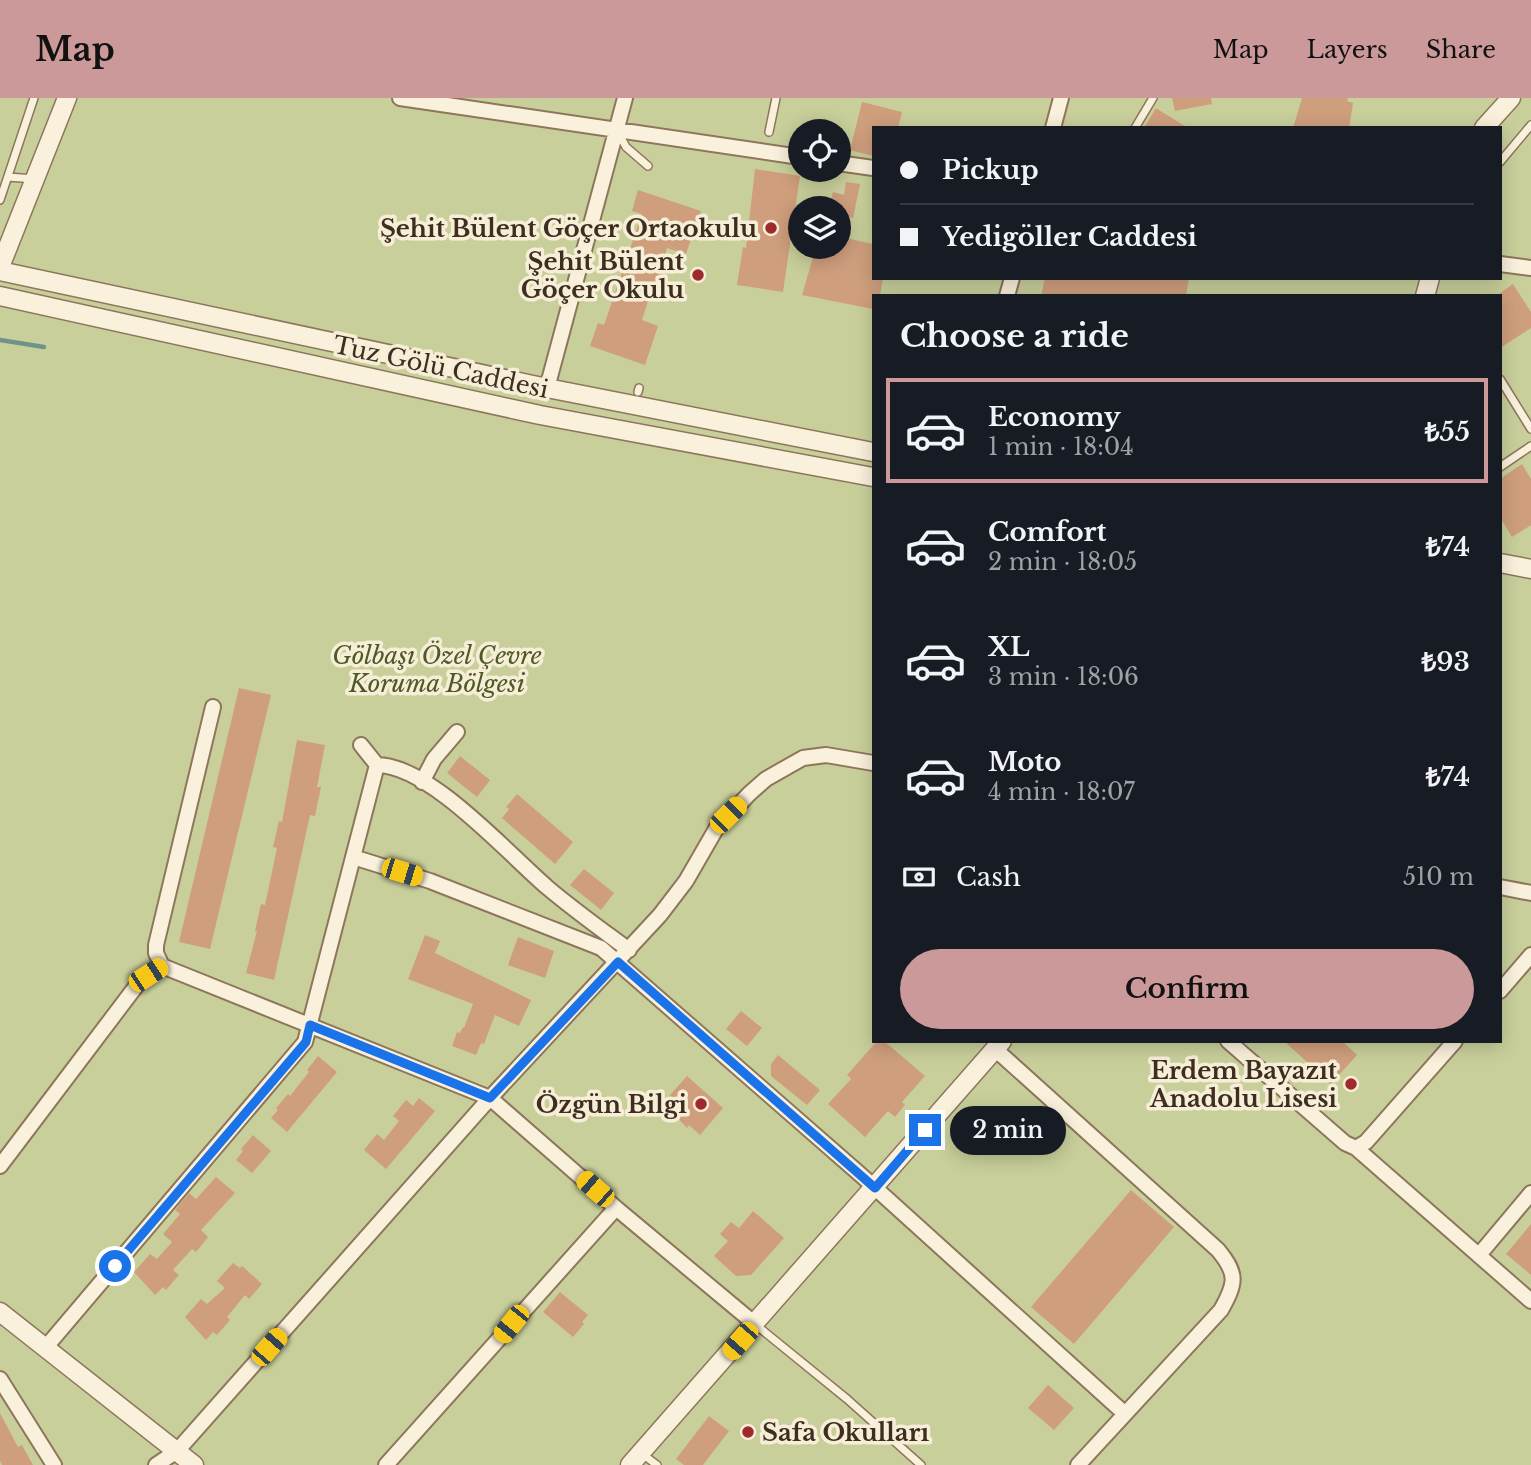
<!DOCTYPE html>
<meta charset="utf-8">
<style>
body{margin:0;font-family:"Libre Baskerville",serif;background:#242831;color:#f1f3f6;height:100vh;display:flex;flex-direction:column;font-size:26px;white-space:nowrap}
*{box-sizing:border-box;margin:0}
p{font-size:23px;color:#9ea1a6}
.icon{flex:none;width:38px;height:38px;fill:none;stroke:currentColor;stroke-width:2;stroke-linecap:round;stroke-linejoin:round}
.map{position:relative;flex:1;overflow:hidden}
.details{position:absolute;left:872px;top:196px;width:630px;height:749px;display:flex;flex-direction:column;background:#171b24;border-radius:0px;box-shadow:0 4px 18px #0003}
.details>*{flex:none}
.top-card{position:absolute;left:872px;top:28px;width:630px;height:154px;border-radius:0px;box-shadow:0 4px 18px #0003;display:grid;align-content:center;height:154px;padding:0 28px;background:#171b24}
.buttons{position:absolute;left:788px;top:21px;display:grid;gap:14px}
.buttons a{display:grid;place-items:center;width:63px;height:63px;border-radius:50%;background:#171b24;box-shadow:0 4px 18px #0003;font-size:35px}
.end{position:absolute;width:32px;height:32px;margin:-16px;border:9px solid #1a73e8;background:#fff;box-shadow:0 0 0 4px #fff}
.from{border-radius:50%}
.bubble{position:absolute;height:49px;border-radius:24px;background:#171b24;box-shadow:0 4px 18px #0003;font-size:23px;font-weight:600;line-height:49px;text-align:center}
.car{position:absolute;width:21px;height:42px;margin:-21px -10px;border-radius:9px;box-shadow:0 0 5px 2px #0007;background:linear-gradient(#f5c518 24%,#345 0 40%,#f5c518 0 76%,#345 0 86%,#f5c518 0)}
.top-card b{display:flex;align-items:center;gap:24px;height:66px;font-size:26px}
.top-card b+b{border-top:2px solid #363941}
.top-card i{width:18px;height:18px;background:#f1f3f6}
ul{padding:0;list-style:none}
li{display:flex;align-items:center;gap:21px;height:105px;margin:0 14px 10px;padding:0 14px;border:4px solid transparent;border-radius:0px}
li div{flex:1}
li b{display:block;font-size:26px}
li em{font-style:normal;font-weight:600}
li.selected{border-color:#cc999b}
li>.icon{width:63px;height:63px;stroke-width:1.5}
h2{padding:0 28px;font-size:32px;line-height:84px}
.pay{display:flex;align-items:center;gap:18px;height:77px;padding:0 28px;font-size:26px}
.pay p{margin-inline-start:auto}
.action{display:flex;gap:14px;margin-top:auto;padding:14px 28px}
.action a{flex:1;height:80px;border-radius:42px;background:#cc999b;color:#111;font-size:28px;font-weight:600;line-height:80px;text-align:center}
header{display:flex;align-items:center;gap:42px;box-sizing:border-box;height:98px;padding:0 35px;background:#cc999b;color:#111}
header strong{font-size:33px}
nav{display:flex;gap:38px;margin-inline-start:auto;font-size:24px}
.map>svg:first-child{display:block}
.green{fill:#c9cf9b;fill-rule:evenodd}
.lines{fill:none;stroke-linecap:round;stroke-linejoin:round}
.stream{stroke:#6f938a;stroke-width:4.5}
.building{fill:#cf9f7d}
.service-casing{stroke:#8d765c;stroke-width:10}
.minor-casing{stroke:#8d765c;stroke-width:18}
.tertiary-casing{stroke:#8d765c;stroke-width:21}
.service{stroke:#faf1dc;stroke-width:7}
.minor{stroke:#faf1dc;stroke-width:14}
.tertiary{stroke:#faf1dc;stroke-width:18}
.route{stroke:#1a73e8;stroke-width:9}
.poi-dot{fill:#9e2a2b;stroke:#f7eed8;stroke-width:2.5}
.labels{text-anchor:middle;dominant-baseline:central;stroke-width:7;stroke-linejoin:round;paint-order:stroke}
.poi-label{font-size:24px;font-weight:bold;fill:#3d2e20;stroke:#f7eed8;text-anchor:end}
.street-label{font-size:24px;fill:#3d2e20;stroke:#f7eed8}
.park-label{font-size:24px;font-style:italic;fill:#4d5a26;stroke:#f7eed8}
</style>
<header>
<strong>Map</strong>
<nav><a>Map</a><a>Layers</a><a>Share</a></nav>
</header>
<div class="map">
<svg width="1531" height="1367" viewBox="0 0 1531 1367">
<rect width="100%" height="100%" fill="#f0e4c8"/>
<path class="green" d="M0,0H1531V1367H0ZM873,30H1500V180H873ZM800,33H838V72H800ZM800,110H838V149H800ZM873,198H1500V943H873Z"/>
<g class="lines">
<path class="stream" d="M0,242L44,249"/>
</g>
<path class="building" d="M1172,0H1211L1212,6L1175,13Z
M1302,0H1348L1347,3L1353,5L1349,30H1293Z
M862,4L902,14L898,30H873V58L850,52Z
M1156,10L1188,30H1144Z
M755,71L800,78L783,194L737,187L743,149L746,150Z
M846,84L860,86L853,120L838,117V110H829L833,94L844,97Z
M638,92L701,113L686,156L667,150L658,176L666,178L658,200L650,197L642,222L658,228L645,267L590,248L598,225L604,227L642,116L632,113Z
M846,140L873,146V180H883L880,198H873V211L802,197L816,149H838V141L845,142Z
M1045,180H1189L1186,198H1041Z
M1513,186L1531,214V230L1500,250V195Z
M1522,366L1531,381V427L1512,439L1500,419V381Z
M239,590L271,597L210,851L179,844Z
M297,642L325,647L317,689H321L315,718L310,717L274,882L246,875L257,833H255L261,806L265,807L277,750L273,749L279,723L282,724Z
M460,658L490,682L477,699L447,675Z
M517,696L573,744L555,766L502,720L509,711L506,709Z
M584,771L614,795L601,812L570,787Z
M425,837L440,843L435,855L531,902L519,928L495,917L484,946L481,945L476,957L452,948L457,934L460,935L463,929L464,930L473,906L408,881Z
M518,839L554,853L545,880L508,867Z
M741,913L762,930L747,948L726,931Z
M877,943H884L925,978L902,1004L905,1007L895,1019L888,1013L865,1039L828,1006L851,981L847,977Z
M1284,943H1342L1357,957L1331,986Z
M778,957L820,992L807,1007L771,978V966Z
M318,958L337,974L287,1034L271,1020L278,1012L276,1010L288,996L290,998L309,974L307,972Z
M687,978L723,1010L700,1037L689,1027L687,1030L663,1005Z
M419,1000L435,1013L386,1071L364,1052L377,1036L384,1042L399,1023L393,1018L406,1002L413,1008Z
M253,1037L271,1053L252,1075L236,1062L243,1053L241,1051Z
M216,1079L235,1095L201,1132L208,1139L196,1154L192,1151L173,1172L179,1177L166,1192L163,1189L155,1197L134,1174L150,1156L157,1161L172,1144L163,1136L180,1116L175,1112L189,1095L196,1101Z
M1131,1092L1174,1129L1074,1246L1031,1209Z
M753,1113L784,1140L751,1177L736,1178L714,1158L728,1143L720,1136L731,1124L739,1130Z
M1531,1126V1177L1506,1156Z
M233,1165L240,1170L242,1168L262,1186L249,1201L245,1197L227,1219L230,1222L217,1237L213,1234L206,1242L185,1219L201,1201L207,1206L225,1190L217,1183Z
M560,1194L588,1217L582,1224L584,1226L573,1239L543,1214Z
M1048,1287L1074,1310L1054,1332L1028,1310Z
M0,1315L18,1349L22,1347L33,1367H2L0,1363Z
M709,1318L729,1333L703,1367H684L676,1361Z"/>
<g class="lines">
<defs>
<path id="service" d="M1135,30L1153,0
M617,32L626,49L648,68
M769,34L776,0
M1500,64L1531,27
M8,79L35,81
M0,102L34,0
M1500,281L1531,331
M638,294L639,290
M1500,369L1531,348
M756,1227L847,1301L921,1367
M641,1355L657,1367"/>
<path id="minor" d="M400,0L800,59
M1053,30L1061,0
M838,65L873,70
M1500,166L1531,170
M1007,198L1012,180
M547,290L625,0
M213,609L156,847V855L162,868L490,1000L616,1110L755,1226
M377,667C430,667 509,757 548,790C574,812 602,832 629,852
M422,684L434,661L457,634
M353,759L430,783L601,850L862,1078L1124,1315
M1500,789L1531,795
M1500,893L1531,857
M1228,943L1345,1045L1356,1050L1531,1203
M995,951L1218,1152C1238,1176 1236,1185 1221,1212L1078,1367
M1356,1050L1366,1044L1455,943
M0,1068L140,883L162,868
M1479,1157L1531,1095
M46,1249L305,944L377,667L361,647
M0,1281L54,1367
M156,1367L177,1353L490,1000L660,817L686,783L716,731L749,696L766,681L803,660L826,657L873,665
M386,1367L616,1110"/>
<path id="tertiary" d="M1484,30L1511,0
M0,169L67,0
M0,173L547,290L873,354
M0,198L540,317L873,379
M1425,198L1430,180
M1500,465L1531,471
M0,1214L194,1367
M630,1367L1002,943"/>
</defs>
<use href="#service" class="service-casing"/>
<use href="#minor" class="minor-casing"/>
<use href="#tertiary" class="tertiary-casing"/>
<use href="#service" class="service"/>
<use href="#minor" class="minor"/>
<use href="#tertiary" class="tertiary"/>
</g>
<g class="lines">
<path class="route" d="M115,1168L306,944L310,927L490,1000L618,864L875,1090L925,1032"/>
</g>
<g class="poi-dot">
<circle cx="771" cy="130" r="7"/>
<circle cx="698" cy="177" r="7"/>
<circle cx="1351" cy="986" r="7"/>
<circle cx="701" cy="1006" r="7"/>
<circle cx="748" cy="1334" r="7"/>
</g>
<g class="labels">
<g class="poi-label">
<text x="757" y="130">Şehit Bülent Göçer Ortaokulu</text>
<text x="684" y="163">Şehit Bülent<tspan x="684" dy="28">Göçer Okulu</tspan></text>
<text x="1337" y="972">Erdem Bayazıt<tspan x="1337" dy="28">Anadolu Lisesi</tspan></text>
<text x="687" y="1006">Özgün Bilgi</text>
<text x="762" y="1334" text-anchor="start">Safa Okulları</text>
</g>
<g class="street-label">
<text transform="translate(441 269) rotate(12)">Tuz Gölü Caddesi</text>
</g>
<g class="park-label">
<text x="437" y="557">Gölbaşı Özel Çevre<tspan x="437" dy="28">Koruma Bölgesi</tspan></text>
</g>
</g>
</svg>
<div class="buttons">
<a><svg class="icon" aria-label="locate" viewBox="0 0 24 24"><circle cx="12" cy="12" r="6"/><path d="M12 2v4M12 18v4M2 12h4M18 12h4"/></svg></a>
<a><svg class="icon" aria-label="layers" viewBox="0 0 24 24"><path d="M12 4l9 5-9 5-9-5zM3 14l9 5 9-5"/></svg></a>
</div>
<i class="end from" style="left:115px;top:1168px"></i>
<i class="end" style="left:925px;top:1032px"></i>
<div class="bubble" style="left:950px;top:1008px;width:116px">2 min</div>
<i class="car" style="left:728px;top:717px;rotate:45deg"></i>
<i class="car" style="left:402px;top:774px;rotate:107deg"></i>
<i class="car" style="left:148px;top:877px;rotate:57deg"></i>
<i class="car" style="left:595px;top:1091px;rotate:311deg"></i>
<i class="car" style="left:511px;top:1226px;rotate:219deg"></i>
<i class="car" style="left:740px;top:1243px;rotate:221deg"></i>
<i class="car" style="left:269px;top:1249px;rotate:41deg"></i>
<div class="top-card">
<b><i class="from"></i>Pickup</b>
<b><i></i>Yedigöller Caddesi</b>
</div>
<section class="details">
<h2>Choose a ride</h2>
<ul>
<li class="selected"><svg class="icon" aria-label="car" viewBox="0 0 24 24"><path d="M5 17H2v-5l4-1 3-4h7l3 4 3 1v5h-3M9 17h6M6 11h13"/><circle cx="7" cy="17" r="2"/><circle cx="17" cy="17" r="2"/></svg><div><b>Economy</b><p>1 min · 18:04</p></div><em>₺55</em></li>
<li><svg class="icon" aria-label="car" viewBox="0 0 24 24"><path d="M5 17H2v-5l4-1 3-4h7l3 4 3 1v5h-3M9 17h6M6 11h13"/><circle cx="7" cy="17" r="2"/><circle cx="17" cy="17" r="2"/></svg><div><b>Comfort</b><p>2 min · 18:05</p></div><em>₺74</em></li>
<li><svg class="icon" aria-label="car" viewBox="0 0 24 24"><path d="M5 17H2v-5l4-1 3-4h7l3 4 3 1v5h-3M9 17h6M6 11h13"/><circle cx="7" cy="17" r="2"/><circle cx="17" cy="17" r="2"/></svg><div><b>XL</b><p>3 min · 18:06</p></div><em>₺93</em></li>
<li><svg class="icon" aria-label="car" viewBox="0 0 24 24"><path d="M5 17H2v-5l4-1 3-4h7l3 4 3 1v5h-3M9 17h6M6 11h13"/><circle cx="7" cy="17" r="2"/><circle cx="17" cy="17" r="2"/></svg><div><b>Moto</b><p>4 min · 18:07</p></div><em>₺74</em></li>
</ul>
<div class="pay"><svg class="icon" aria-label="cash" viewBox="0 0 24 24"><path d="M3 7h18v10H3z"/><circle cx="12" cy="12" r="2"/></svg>Cash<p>510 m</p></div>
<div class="action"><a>Confirm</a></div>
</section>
</div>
